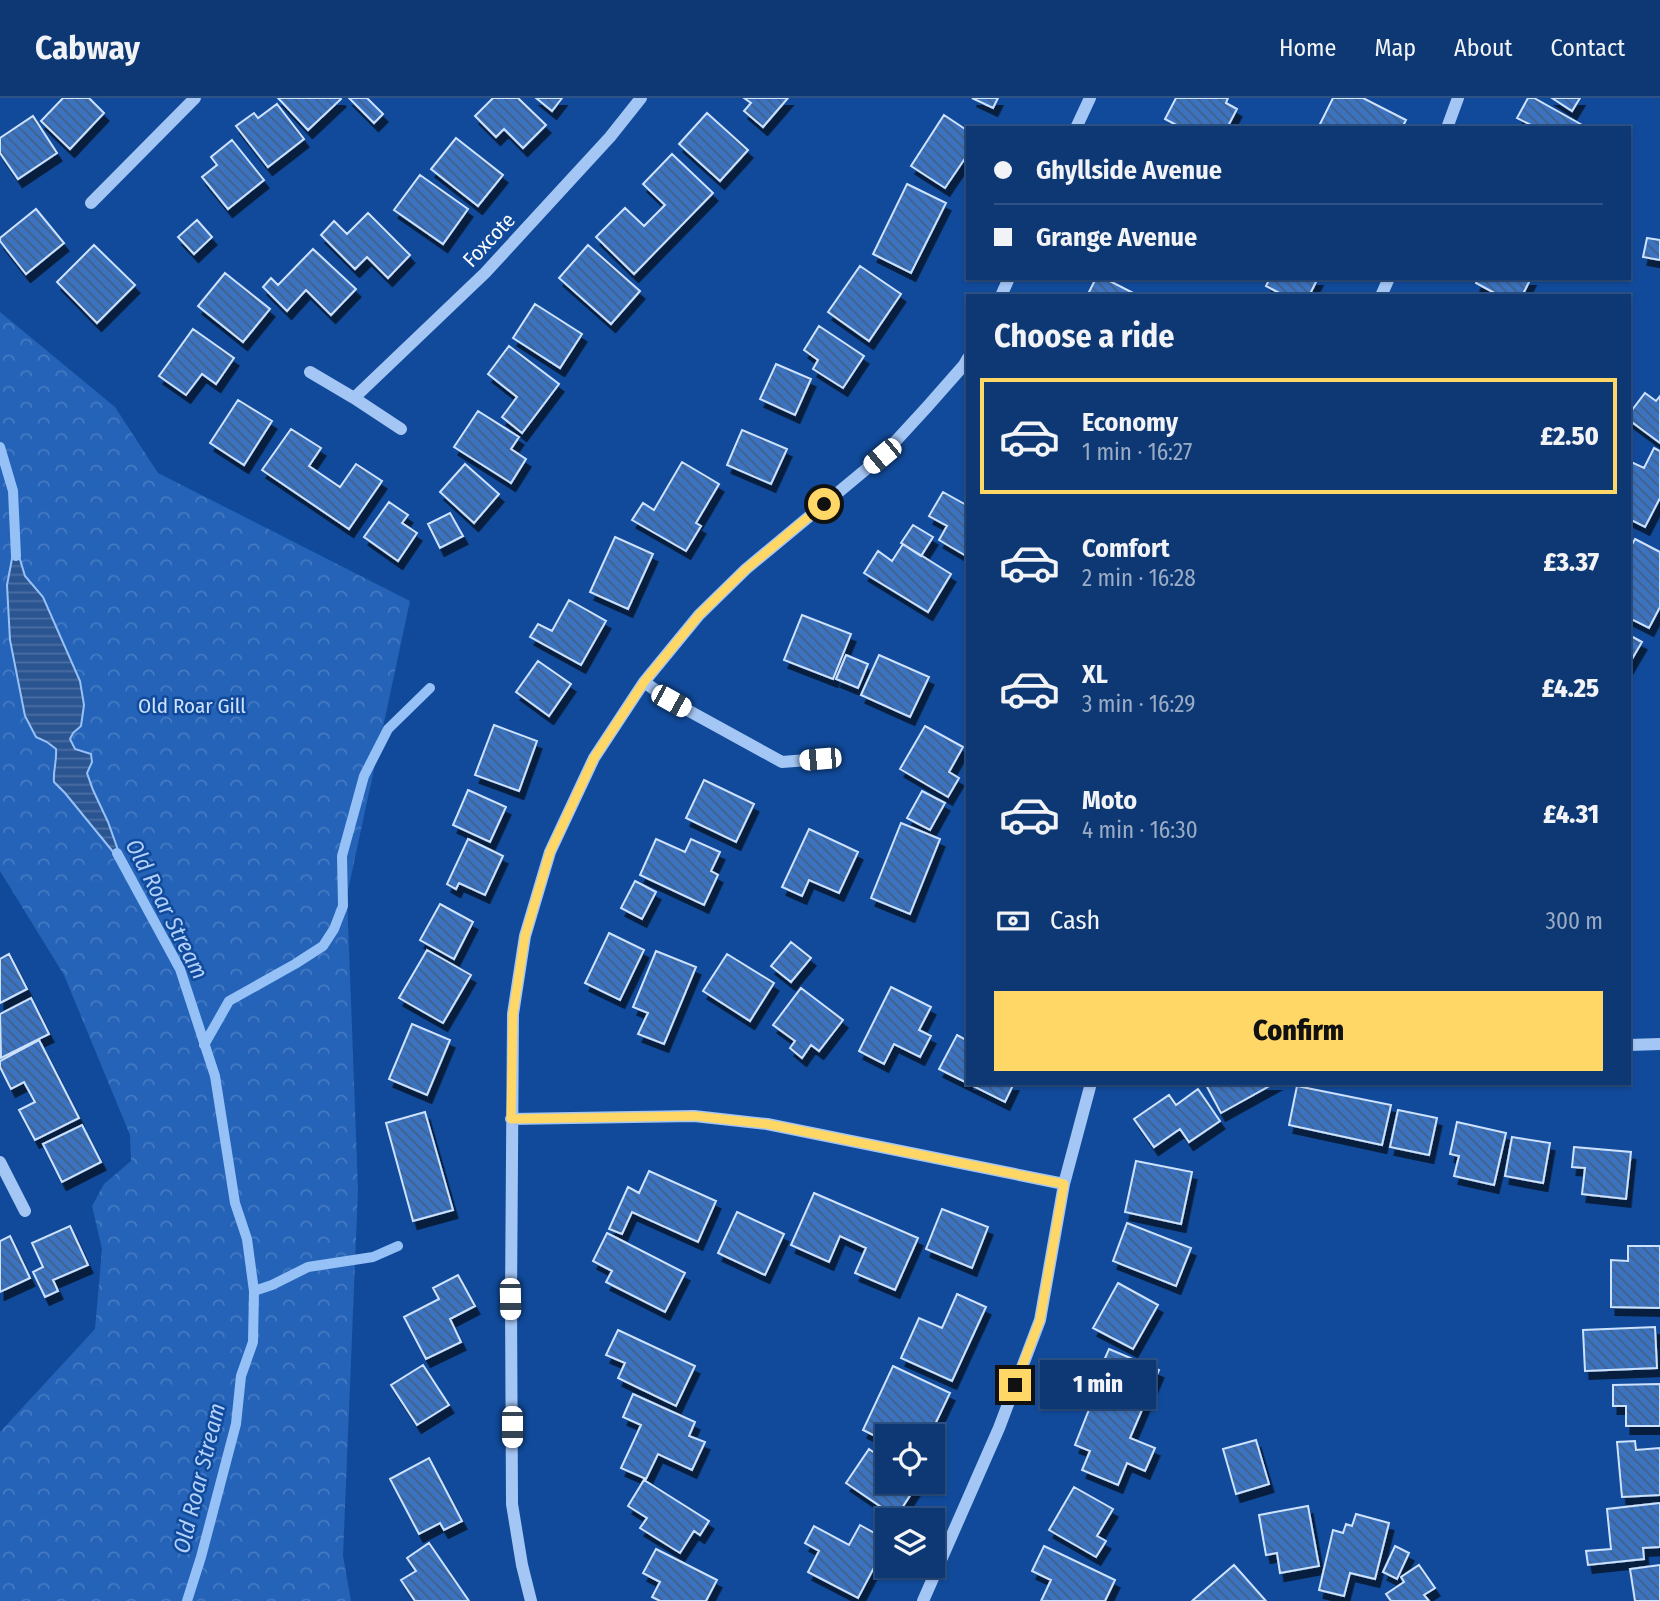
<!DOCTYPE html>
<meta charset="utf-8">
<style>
body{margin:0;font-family:"Fira Sans Condensed",sans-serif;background:#1b437c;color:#f1f3f6;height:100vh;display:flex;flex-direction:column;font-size:26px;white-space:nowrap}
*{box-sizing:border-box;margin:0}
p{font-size:23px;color:#9aacc5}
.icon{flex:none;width:38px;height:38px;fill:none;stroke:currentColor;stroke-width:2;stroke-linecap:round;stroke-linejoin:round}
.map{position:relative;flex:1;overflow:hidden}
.drawer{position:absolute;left:966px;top:196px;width:665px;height:791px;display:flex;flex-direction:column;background:#0d3874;border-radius:0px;box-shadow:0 2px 5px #0004,0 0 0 2px #2d5286}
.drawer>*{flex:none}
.banner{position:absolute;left:966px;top:28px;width:665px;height:154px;border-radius:0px;box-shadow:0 2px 5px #0004,0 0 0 2px #2d5286;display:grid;align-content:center;height:154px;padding:0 28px;background:#0d3874}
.fabs{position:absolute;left:875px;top:1326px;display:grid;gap:14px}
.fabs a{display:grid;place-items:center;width:70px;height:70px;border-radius:0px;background:#0d3874;box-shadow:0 2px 5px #0004,0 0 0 2px #2d5286;font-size:35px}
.end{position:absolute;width:32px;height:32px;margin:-16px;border:9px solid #ffd767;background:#111;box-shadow:0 0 0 4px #111}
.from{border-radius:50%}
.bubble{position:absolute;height:49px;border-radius:0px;background:#0d3874;box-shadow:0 2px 5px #0004,0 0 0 2px #2d5286;font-size:23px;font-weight:800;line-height:49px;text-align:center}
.car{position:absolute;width:21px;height:42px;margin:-21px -10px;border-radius:9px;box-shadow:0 0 5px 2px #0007;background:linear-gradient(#fff 24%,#345 0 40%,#fff 0 76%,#345 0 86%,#fff 0)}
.banner b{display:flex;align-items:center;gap:24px;height:66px;font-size:26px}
.banner b+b{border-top:2px solid #2d5286}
.banner i{width:18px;height:18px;background:#f1f3f6}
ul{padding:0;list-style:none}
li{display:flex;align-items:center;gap:21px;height:116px;margin:0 14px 10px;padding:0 14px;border:4px solid transparent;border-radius:0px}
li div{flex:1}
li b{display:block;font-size:26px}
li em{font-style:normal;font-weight:800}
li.current{border-color:#ffd767}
li>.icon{width:63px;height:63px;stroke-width:1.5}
h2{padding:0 28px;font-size:32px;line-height:84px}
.pay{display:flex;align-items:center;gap:18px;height:77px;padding:0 28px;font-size:26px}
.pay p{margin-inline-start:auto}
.button{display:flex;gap:14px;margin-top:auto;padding:14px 28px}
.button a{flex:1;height:80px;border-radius:0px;background:#ffd767;color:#111;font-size:28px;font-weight:800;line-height:80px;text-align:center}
header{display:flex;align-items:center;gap:42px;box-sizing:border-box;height:98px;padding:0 35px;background:#0d3874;border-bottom:2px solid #2d5286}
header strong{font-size:33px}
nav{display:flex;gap:38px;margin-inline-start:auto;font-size:24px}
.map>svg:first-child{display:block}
.forest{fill:url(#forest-crowns)}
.water{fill:url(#water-rules);stroke:#96c1f7;stroke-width:2}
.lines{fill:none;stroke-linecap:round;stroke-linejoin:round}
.stream{stroke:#96c1f7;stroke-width:10}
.building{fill:url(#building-back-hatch);stroke:#cde2fe;stroke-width:2;filter:url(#shadow)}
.minor{stroke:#a4c6f4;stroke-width:12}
.route{stroke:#ffd767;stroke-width:9}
.labels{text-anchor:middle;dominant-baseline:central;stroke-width:5;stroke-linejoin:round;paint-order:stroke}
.street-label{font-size:21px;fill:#fff;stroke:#114a9a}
.park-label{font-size:21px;fill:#cde2fe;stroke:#114a9a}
.water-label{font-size:23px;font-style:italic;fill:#b1d1fb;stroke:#114a9a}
</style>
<header>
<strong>Cabway</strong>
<nav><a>Home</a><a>Map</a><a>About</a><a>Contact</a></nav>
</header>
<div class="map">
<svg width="1660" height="1503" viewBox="0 0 1660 1503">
<defs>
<pattern id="forest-crowns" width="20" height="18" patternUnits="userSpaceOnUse" patternTransform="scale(1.75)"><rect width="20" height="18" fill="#2463b8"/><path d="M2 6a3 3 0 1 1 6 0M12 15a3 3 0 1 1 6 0" fill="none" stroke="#457ac3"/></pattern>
<pattern id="water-rules" width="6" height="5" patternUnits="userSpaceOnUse" patternTransform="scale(1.75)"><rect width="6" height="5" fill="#2b5591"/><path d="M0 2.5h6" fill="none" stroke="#4b6ea2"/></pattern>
<pattern id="building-back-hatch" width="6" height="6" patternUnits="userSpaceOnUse" patternTransform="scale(1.75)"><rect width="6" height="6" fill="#3a73c1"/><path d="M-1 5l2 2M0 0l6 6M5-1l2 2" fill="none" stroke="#436086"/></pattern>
<filter id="shadow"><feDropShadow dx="4.5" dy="8" stdDeviation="0" flood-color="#0009"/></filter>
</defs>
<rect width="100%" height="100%" fill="#114a9a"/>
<path class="forest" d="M0,214L115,309L158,375L410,503L347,797L358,1092L343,1458L351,1503H0V1334L95,1231L102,1151L92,1108L104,1086L131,1063L130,1037L64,877L0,773Z"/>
<path class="water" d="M15,445L25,478L43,499L80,583L84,607L81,628L73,635L70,641L75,651L91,656L92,664L87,675L93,692L108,724L123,766L65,695L54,684C53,672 57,663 56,651L47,644L36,639L25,618L10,542L7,487Z"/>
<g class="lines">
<path class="stream" d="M0,349L13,393L16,458
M117,755L180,871L215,978L235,1105L247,1141L254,1193L253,1244L241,1278L236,1326L201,1459L187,1503
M204,947L229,903L295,866L323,848L334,831L343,808L342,758L364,678L388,631L430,590
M254,1193L272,1187L308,1169L373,1159L398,1148"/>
</g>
<path class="building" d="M63,0H89L104,15L70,51L41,23Z
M278,0H340L341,1L308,32Z
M349,0H367L383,16L374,25Z
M493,0H518L546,27L523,50L504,31L496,39L475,18Z
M536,0H562L552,13Z
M744,0H788L763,29L744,13L751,5Z
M972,0H998L993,10Z
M1176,0H1228L1226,5L1237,11L1227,30H1182L1165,21Z
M1333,0H1363L1406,22L1402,30H1318Z
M1528,0H1534L1584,28V30H1529L1531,27L1517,20Z
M1552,0H1580L1572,13Z
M277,6L304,41L268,69L236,28L254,15L258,20Z
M707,15L748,52L720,83L679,46Z
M944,17L968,33V56L945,90L911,68Z
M33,18L57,55L18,81L0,55V40Z
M456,40L503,77L478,108L431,71Z
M232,42L264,82L228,111L202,79L217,67L211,59Z
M672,56L713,95L634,176L596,139L625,110L644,128L665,107L643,86Z
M420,77L468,111L443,146L394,112Z
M907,86L946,105L911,175L873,156Z
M36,111L64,145L26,176L0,143V140Z
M368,115L410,157L388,180L367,159L355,171L321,137L334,123L347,136Z
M197,122L212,139L194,156L178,139Z
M1647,140L1660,142V162L1643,159Z
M94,147L135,187L97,225L57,184Z
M588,147L640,193L611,226L559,180Z
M313,151L356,191L331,217L306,192L287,213L263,189L271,180L278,187Z
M860,168L901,196L869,243L828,214Z
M225,175L270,211L243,244L198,208Z
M1096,180H1104L1139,198H1087Z
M1270,180H1318L1309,198H1285L1266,188Z
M1478,180H1531L1522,198H1500L1476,185Z
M535,206L582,236L560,270L513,240Z
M819,228L864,258L843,290L813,271L818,262L804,252Z
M193,231L234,260L216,286L202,276L186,297L159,278Z
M509,248L559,286L522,335L502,319L517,299L488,276Z
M776,266L811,281L795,317L760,301Z
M1645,295L1656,303L1660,298V345L1629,322V316Z
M238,302L272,323L244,367L210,345Z
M478,313L519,339L511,351L526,361L511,385L454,349Z
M291,331L321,350L309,368L340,389L356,366L382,383L349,431L262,372Z
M742,332L787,351L771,386L727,367Z
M1654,350L1660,353V400L1645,429L1629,421V363L1644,370Z
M682,364L719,386L696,425L701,428L686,453L632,422L643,405L654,412Z
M465,366L499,396L474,425L440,394Z
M943,394L968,408V459L939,442L947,428L929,418Z
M389,404L408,417L402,425L417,435L398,463L364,439Z
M450,415L463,438L440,450L428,426Z
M913,427L933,439L921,458L901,445Z
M615,439L653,456L628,511L590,494Z
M1635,441L1660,454V509L1649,530L1629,520V452Z
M903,446L951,476L928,514L864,475L878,453L892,463Z
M569,502L606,523L581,567L530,539L538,526L552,533Z
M802,517L851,536L833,581L784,562Z
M1629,537L1642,544L1629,566Z
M846,557L868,566L858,590L836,581Z
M879,557L929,579L910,619L861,597Z
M538,563L571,586L549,618L516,594Z
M494,627L537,643L519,693L475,677Z
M925,628L963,649L949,674L959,680L948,699L900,671Z
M704,682L754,706L736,744L686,720Z
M468,692L506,709L490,744L453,727Z
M922,693L945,705L930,732L907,720Z
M901,725L940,741L910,816L871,800Z
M809,731L858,754L839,795L809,782L802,798L782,789Z
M468,741L503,758L485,797L459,785L456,791L447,786Z
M656,741L685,754L691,741L720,754L711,773L718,777L704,807L640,777Z
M635,783L656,794L642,821L621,810Z
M440,806L473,824L454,861L420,842Z
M609,835L644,852L620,902L585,885Z
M791,844L811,860L791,884L771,868Z
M427,852L471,877L443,925L399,900Z
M656,853L696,869L664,946L638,936L648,915L633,909Z
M9,856L27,891L0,905V861Z
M727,856L774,885L750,923L703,893Z
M891,889L931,909L919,932L931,938L920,959L894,946L884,966L859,953Z
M801,890L843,922L819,953L811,947L802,960L790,950L795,943L773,927Z
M31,900L49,936L1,960L0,916Z
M412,926L450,942L427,997L389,981Z
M957,937L968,943V985H1014L1005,1004L939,971Z
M39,942L79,1020L35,1042L19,1012L35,1004L24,984L11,991L0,969V963Z
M1205,985H1275L1221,1015Z
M1297,988L1391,1007L1382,1047L1289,1027Z
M1198,991L1220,1023L1189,1044L1180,1031L1154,1049L1134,1021L1169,997L1176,1007Z
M1398,1012L1437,1020L1429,1057L1390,1049Z
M425,1014L453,1112L413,1123L386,1025Z
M1457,1024L1506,1035L1494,1087L1454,1078L1459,1058L1450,1056Z
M82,1027L101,1064L62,1084L43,1046Z
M1512,1039L1550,1045L1543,1085L1505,1078Z
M1574,1049L1631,1054L1626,1101L1582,1096L1585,1070L1572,1069Z
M1136,1063L1192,1074L1181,1126L1125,1114Z
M649,1073L716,1103L698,1144L632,1114L622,1136L609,1131L628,1089L639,1095Z
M814,1095L918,1140L895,1192L855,1175L866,1150L840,1138L829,1164L791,1147Z
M942,1111L988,1129L972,1170L926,1151Z
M737,1114L784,1136L765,1177L718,1155Z
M1127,1125L1191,1150L1176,1188L1113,1163Z
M70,1128L88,1167L53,1182L58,1193L45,1199L33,1174L43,1169L32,1145Z
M607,1135L685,1175L665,1214L606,1184L612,1173L593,1163Z
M10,1138L30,1180L0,1194V1143Z
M1628,1148H1660V1210L1611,1209V1162L1628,1163Z
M458,1177L475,1208L450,1221L461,1244L426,1261L404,1219L439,1201L433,1190Z
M1118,1185L1158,1207L1133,1251L1093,1230Z
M957,1196L986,1209L952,1283L901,1260L919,1220L942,1230Z
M1655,1229L1657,1270L1585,1273L1583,1232Z
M618,1232L695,1268L676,1308L618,1280L625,1265L606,1257Z
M1109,1251L1159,1272L1130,1340L1155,1350L1145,1373L1127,1365L1118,1387L1082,1372L1090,1353L1075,1347L1092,1304L1109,1311L1114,1299L1092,1290Z
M423,1267L449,1307L417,1327L391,1287Z
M893,1268L950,1295L929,1339H887V1344L863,1332Z
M1660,1286V1328H1626V1308H1613V1287Z
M633,1296L695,1324L689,1338L705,1344L692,1372L658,1356L646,1381L621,1370L641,1327L623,1319Z
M1256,1342L1269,1386L1236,1396L1223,1351Z
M1635,1343L1636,1352L1660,1350V1397L1622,1399L1617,1344Z
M869,1351L887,1364V1384H906L915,1390L896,1419L846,1385Z
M429,1360L462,1423L444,1432L440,1425L419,1436L390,1381Z
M644,1382L709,1423L700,1437L694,1433L680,1455L640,1430L647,1420L628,1408Z
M1074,1389L1113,1411L1097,1438L1106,1443L1096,1459L1049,1432Z
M1660,1405V1449L1643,1450L1644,1461L1588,1467L1586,1453L1611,1451L1607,1411Z
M1308,1408L1319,1468L1280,1475L1277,1455L1266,1457L1259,1417Z
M1356,1416L1389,1425L1375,1481L1350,1475L1344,1498L1319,1492L1333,1432L1343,1435L1346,1426L1352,1428Z
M860,1427L887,1442V1445L858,1500L808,1474L819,1453L805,1445L814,1428L849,1447Z
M429,1445L469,1503H415L401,1482L416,1473L407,1460Z
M1044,1448L1115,1482L1105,1503H1041L1051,1482L1032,1473Z
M1395,1448L1409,1455L1397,1481L1383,1474Z
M656,1451L717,1482L706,1503H660L652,1499L660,1484L643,1475Z
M1234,1467L1266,1503H1192Z
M1419,1467L1435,1490L1424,1497L1429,1503H1391L1386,1496L1404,1484L1401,1479Z
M1660,1467V1503H1635L1630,1471Z"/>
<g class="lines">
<path class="minor" d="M1076,30L1090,0
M1447,30L1458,0
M91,105L195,0
M1001,198L1009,180
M1381,198L1389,180
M310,274L354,300L401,331
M354,300L485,175L610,39L641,0
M644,584L671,603L782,664L820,661
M1629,947L1660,946
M511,1021L694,1018L767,1026L1064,1086
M0,1064L25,1113
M531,1503L522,1467L512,1406L511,1201L513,916L525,838L550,754L594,660L644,584L699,517L746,471L882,358L927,309L964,267L968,260
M923,1503L999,1330L1040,1222L1064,1086L1091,985"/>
</g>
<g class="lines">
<path class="route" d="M824,406L746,471L699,517L644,584L594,660L550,754L525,838L513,916L511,1021L694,1018L767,1026L1064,1086L1040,1222L1015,1287"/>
</g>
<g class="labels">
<g class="street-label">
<text transform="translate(489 142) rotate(-47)">Foxcote</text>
</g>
<g class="park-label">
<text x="192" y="608">Old Roar Gill</text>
</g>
<g class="water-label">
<text transform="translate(167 811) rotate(63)">Old Roar Stream</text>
<text transform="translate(199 1380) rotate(-76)">Old Roar Stream</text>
</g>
</g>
</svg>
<div class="fabs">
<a><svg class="icon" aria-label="locate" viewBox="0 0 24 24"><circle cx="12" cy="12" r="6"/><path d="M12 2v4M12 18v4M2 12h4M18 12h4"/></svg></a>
<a><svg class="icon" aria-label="layers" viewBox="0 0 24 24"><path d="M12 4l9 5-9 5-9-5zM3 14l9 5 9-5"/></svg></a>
</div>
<i class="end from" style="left:824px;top:406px"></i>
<i class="end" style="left:1015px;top:1287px"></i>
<div class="bubble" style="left:1040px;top:1262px;width:116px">1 min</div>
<i class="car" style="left:882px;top:358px;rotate:230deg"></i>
<i class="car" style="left:671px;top:603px;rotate:119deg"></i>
<i class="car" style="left:820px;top:661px;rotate:265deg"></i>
<i class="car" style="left:510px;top:1201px;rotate:179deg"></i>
<i class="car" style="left:512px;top:1329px;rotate:180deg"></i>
<div class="banner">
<b><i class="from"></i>Ghyllside Avenue</b>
<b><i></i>Grange Avenue</b>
</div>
<section class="drawer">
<h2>Choose a ride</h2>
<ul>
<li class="current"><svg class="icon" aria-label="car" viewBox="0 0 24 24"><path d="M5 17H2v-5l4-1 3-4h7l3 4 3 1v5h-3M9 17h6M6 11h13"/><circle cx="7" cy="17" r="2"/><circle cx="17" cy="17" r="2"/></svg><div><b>Economy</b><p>1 min · 16:27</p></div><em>£2.50</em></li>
<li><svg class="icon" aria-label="car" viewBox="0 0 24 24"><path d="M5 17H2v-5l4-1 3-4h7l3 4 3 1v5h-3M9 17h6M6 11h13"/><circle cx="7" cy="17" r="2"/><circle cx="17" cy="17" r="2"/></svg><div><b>Comfort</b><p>2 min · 16:28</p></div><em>£3.37</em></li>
<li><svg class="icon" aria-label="car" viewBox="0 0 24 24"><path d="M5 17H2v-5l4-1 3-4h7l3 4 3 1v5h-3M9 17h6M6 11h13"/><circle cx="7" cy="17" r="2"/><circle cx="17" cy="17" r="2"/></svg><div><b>XL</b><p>3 min · 16:29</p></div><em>£4.25</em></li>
<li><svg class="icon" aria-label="car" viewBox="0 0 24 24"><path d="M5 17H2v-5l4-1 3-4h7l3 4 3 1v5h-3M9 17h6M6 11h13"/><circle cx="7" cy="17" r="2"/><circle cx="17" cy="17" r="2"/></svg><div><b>Moto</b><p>4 min · 16:30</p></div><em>£4.31</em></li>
</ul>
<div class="pay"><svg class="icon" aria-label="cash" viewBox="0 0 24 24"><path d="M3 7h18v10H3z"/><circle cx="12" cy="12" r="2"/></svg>Cash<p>300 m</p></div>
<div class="button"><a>Confirm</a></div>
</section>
</div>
